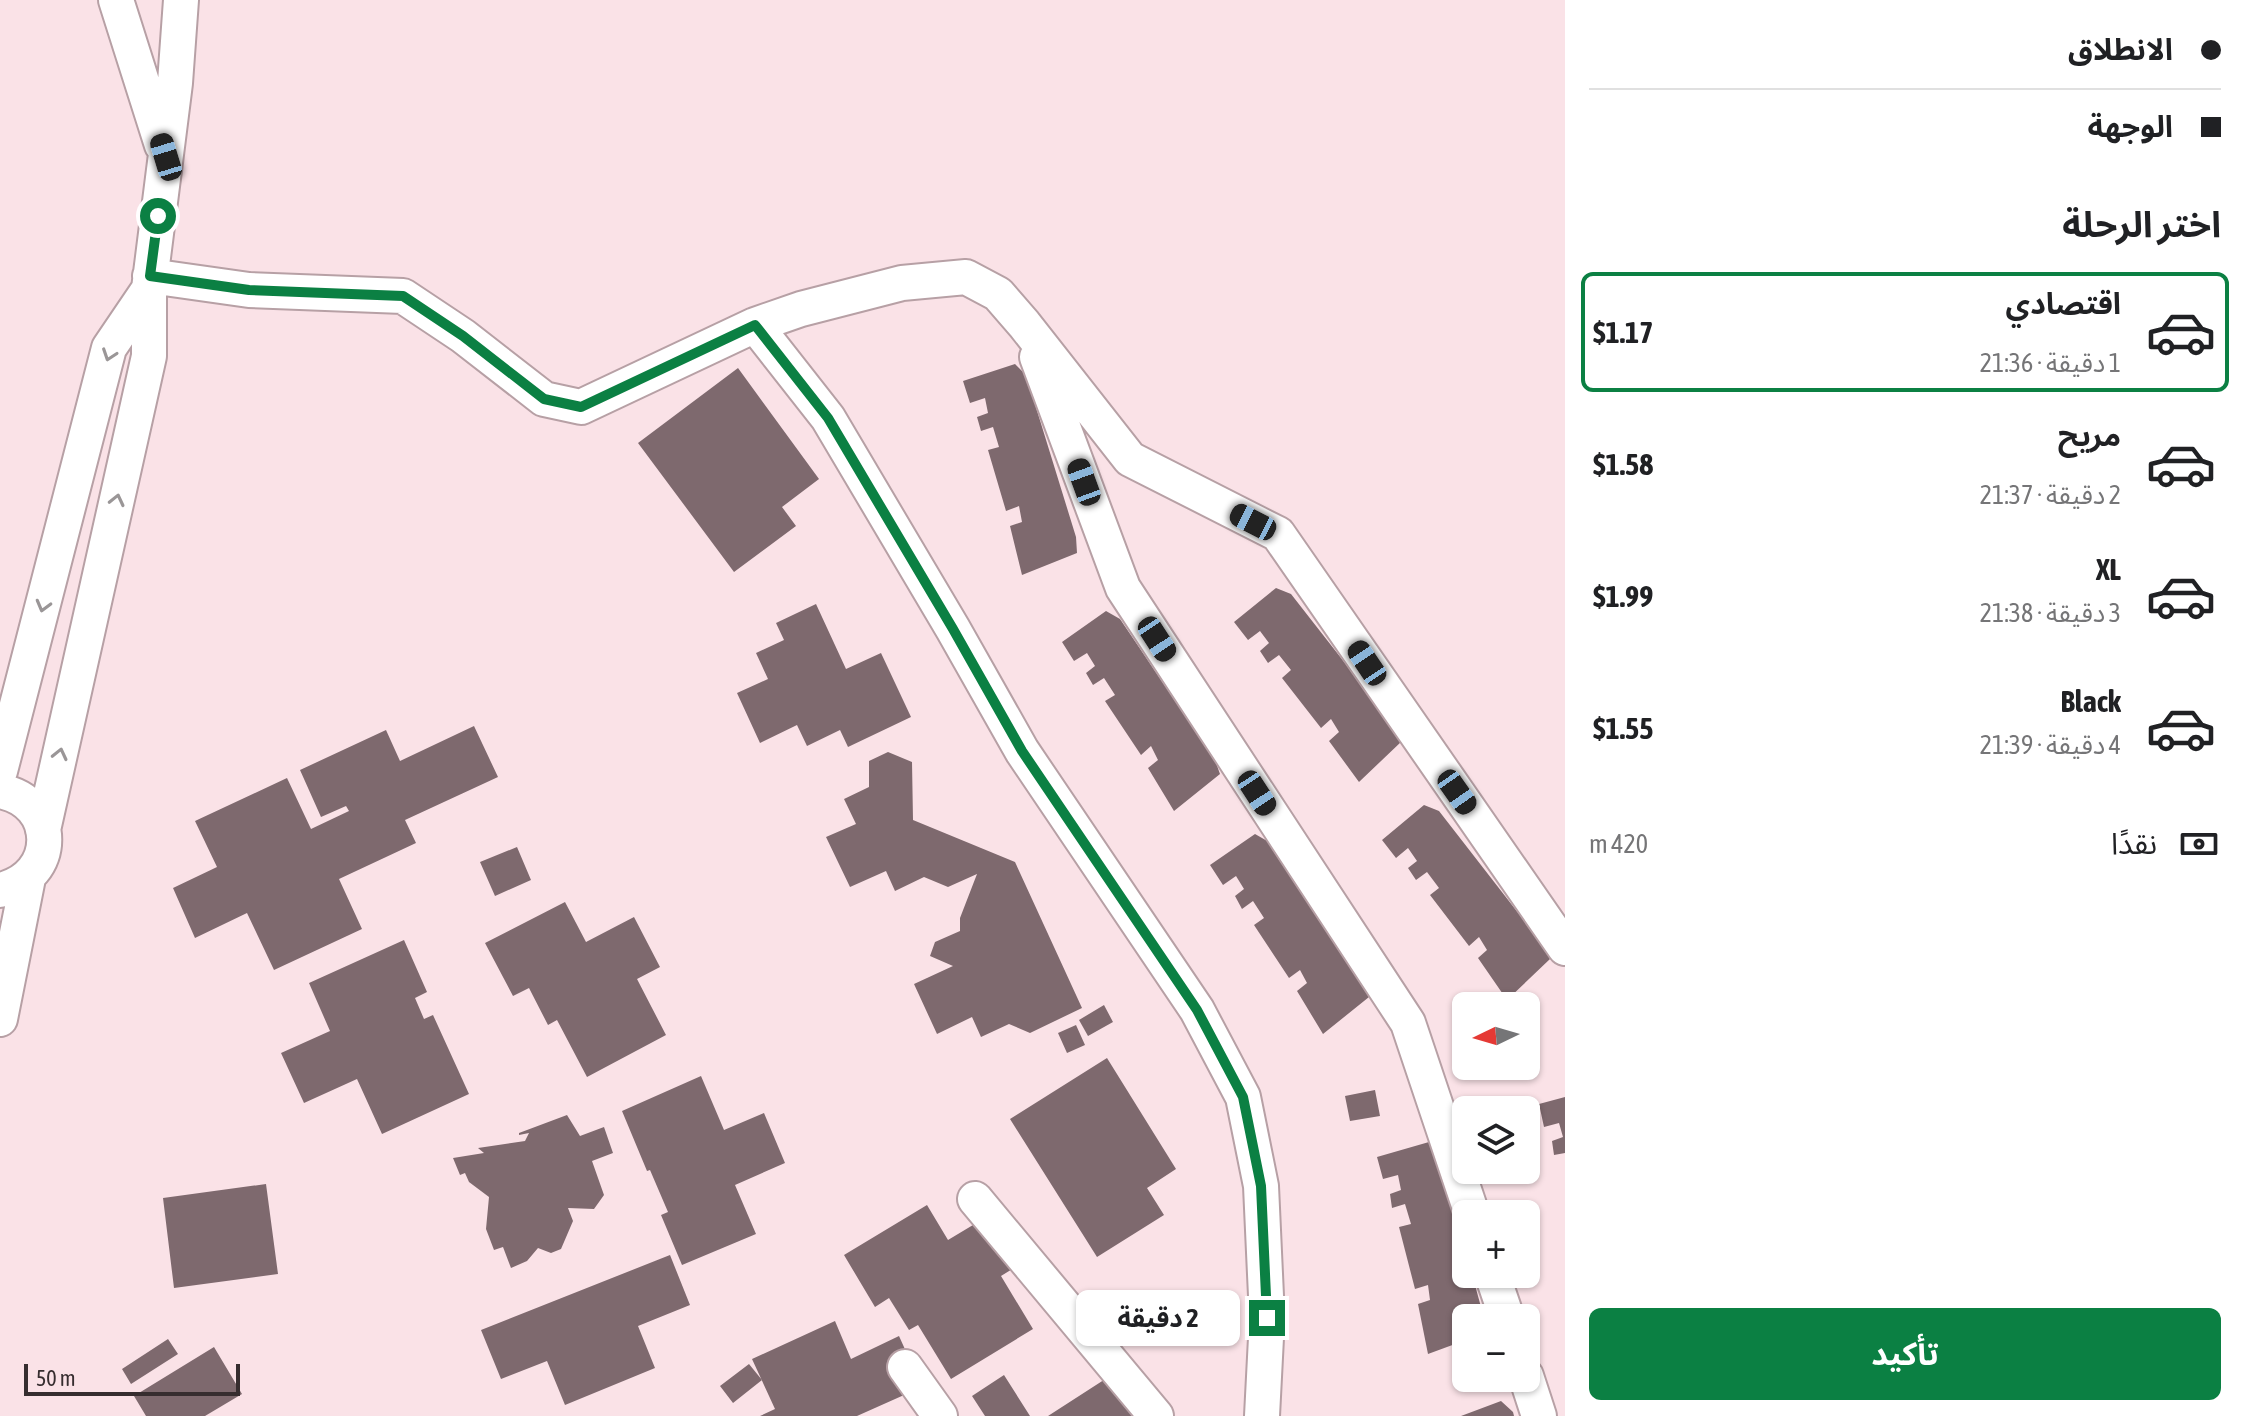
<!DOCTYPE html>
<html lang="ar">
<meta charset="utf-8">
<style>
body{margin:0;font-family:"Asap Condensed","Noto Sans Arabic",sans-serif;background:#f6f6f6;color:#202124;direction:rtl;height:100vh;display:flex;flex-direction:column;font-size:30px;white-space:nowrap}
*{box-sizing:border-box;margin:0}
p{font-size:26px;color:#757577}
.icon{flex:none;width:44px;height:44px;fill:none;stroke:currentColor;stroke-width:2;stroke-linecap:round;stroke-linejoin:round}
.map{position:relative;flex:1;overflow:hidden;direction:ltr}
.sheet{display:flex;flex-direction:column;background:#fff;width:680px}
.sheet>*{flex:none}
.hud{display:grid;align-content:center;height:176px;padding:0 24px;background:#fff}
.needle{width:52px;rotate:265deg}
.buttons{position:absolute;left:1452px;top:992px;display:grid;gap:16px}
.buttons a{display:grid;place-items:center;width:88px;height:88px;border-radius:12px;background:#fff;box-shadow:0 2px 6px #0004;font-size:40px}
.scale{position:absolute;left:24px;bottom:20px;width:216px;box-sizing:border-box;padding-left:8px;border:4px solid #362d2f;border-top:0;font-size:22px;line-height:28px;white-space:nowrap;color:#362d2f;-webkit-text-stroke:6px #fae2e7;paint-order:stroke}
.end{position:absolute;width:36px;height:36px;margin:-18px;border:10px solid #0b8043;background:#fff;box-shadow:0 0 0 4px #fff}
.from{border-radius:50%}
.bubble{position:absolute;height:56px;border-radius:12px;background:#fff;box-shadow:0 2px 6px #0004;font-size:26px;font-weight:700;line-height:56px;text-align:center;direction:rtl}
.car{position:absolute;width:24px;height:48px;margin:-24px -12px;border-radius:10px;box-shadow:0 0 6px 2px #0007;background:linear-gradient(#222 24%,#8ab4d8 0 40%,#222 0 76%,#8ab4d8 0 86%,#222 0)}
.hud b{display:flex;align-items:center;gap:28px;height:76px;font-size:30px}
.hud b+b{border-top:2px solid #e0e0e0}
.hud i{width:20px;height:20px;background:#202124}
ul{padding:0;list-style:none}
li{display:flex;align-items:center;gap:24px;height:120px;margin:0 16px 12px;padding:0 8px;border:4px solid transparent;border-radius:12px}
li div{flex:1}
li b{display:block;font-size:30px}
li em{font-style:normal;font-weight:700}
li.selected{border-color:#0b8043}
li>.icon{width:72px;height:72px;stroke-width:1.5}
h2{padding:0 24px;font-size:36px;line-height:96px}
.pay{display:flex;align-items:center;gap:20px;height:88px;padding:0 24px;font-size:30px}
.pay p{margin-inline-start:auto}
.action{display:flex;gap:16px;margin-top:auto;padding:16px 24px}
.action a{flex:1;height:92px;border-radius:12px;background:#0b8043;color:#fff;font-size:32px;font-weight:700;line-height:92px;text-align:center}
main{display:flex;flex:1;min-height:0}
.map>svg:first-child{display:block}
.building{fill:#7e696e}
.lines{fill:none;stroke-linecap:round;stroke-linejoin:round}
.minor-casing{stroke:#b7a0a5;stroke-width:38}
.minor{stroke:#fff;stroke-width:34}
.oneway{stroke:#9a9697}
.route{stroke:#0b8043;stroke-width:10}
</style>
<main>
<section class="sheet">
<div class="hud">
<b><i class="from"></i>الانطلاق</b>
<b><i></i>الوجهة</b>
</div>
<h2>اختر الرحلة</h2>
<ul>
<li class="selected"><svg class="icon" aria-label="car" viewBox="0 0 24 24"><path d="M5 17H2v-5l4-1 3-4h7l3 4 3 1v5h-3M9 17h6M6 11h13"/><circle cx="7" cy="17" r="2"/><circle cx="17" cy="17" r="2"/></svg><div><b>اقتصادي</b><p>1 دقيقة · 21:36</p></div><em>$1.17</em></li>
<li><svg class="icon" aria-label="car" viewBox="0 0 24 24"><path d="M5 17H2v-5l4-1 3-4h7l3 4 3 1v5h-3M9 17h6M6 11h13"/><circle cx="7" cy="17" r="2"/><circle cx="17" cy="17" r="2"/></svg><div><b>مريح</b><p>2 دقيقة · 21:37</p></div><em>$1.58</em></li>
<li><svg class="icon" aria-label="car" viewBox="0 0 24 24"><path d="M5 17H2v-5l4-1 3-4h7l3 4 3 1v5h-3M9 17h6M6 11h13"/><circle cx="7" cy="17" r="2"/><circle cx="17" cy="17" r="2"/></svg><div><b>XL</b><p>3 دقيقة · 21:38</p></div><em>$1.99</em></li>
<li><svg class="icon" aria-label="car" viewBox="0 0 24 24"><path d="M5 17H2v-5l4-1 3-4h7l3 4 3 1v5h-3M9 17h6M6 11h13"/><circle cx="7" cy="17" r="2"/><circle cx="17" cy="17" r="2"/></svg><div><b>Black</b><p>4 دقيقة · 21:39</p></div><em>$1.55</em></li>
</ul>
<div class="pay"><svg class="icon" aria-label="cash" viewBox="0 0 24 24"><path d="M3 7h18v10H3z"/><circle cx="12" cy="12" r="2"/></svg>نقدًا<p>420 m</p></div>
<div class="action"><a>تأكيد</a></div>
</section>
<div class="map">
<svg width="1565" height="1416" viewBox="0 0 1565 1416">
<rect width="100%" height="100%" fill="#fae2e7"/>
<path class="building" d="M1015,364L1026,375L1076,537L1077,553L1022,575L1010,526L1022,522L1019,506L1006,511L988,450L999,447L993,427L981,431L977,417L988,413L985,398L970,403L963,381Z
M738,368L819,479L782,507L796,526L734,572L638,443Z
M1276,588L1291,594L1395,727L1402,741L1359,782L1329,741L1339,732L1331,719L1321,728L1282,678L1291,670L1279,655L1268,663L1260,651L1269,643L1260,631L1248,640L1234,622Z
M816,604L846,669L881,653L911,717L848,747L840,730L807,746L797,725L760,743L737,693L768,679L756,653L784,640L776,623Z
M1106,611L1120,619L1215,760L1220,774L1174,811L1148,768L1158,760L1151,746L1141,755L1105,701L1115,695L1104,678L1093,685L1086,673L1095,666L1087,653L1074,661L1062,642Z
M474,726L498,777L405,820L416,843L339,879L362,929L274,970L247,913L195,938L173,888L217,867L195,821L287,778L311,829L349,811L346,806L321,817L300,770L386,730L400,761Z
M888,752L912,762L913,820L1015,862L1082,1008L1030,1033L1009,1024L981,1037L972,1017L937,1034L914,984L953,966L930,956L935,942L960,931V918L977,874L948,887L924,877L895,891L886,871L850,887L826,837L856,824L844,799L869,787V761Z
M1424,805L1439,811L1543,945L1550,959L1507,1000L1478,958L1487,950L1479,937L1469,946L1430,895L1439,888L1427,872L1416,880L1408,868L1417,861L1408,848L1396,858L1382,840Z
M1255,834L1269,842L1364,983L1369,997L1323,1034L1297,991L1307,983L1300,970L1289,978L1254,925L1264,918L1253,901L1242,909L1235,896L1244,889L1236,876L1223,885L1210,865Z
M517,847L531,880L495,896L480,862Z
M565,902L586,942L634,917L660,967L637,979L666,1035L587,1077L557,1020L548,1025L529,988L513,996L485,943Z
M404,940L427,992L415,998L424,1019L433,1015L469,1094L382,1134L357,1079L304,1103L281,1053L330,1031L309,983Z
M1104,1005L1113,1022L1088,1036L1079,1020Z
M1076,1025L1085,1045L1067,1053L1058,1033Z
M1107,1058L1176,1169L1147,1188L1164,1215L1097,1257L1010,1119Z
M701,1076L724,1130L764,1113L785,1163L735,1185L756,1234L682,1265L661,1215L668,1212L650,1170L647,1171L622,1111Z
M1375,1090L1380,1116L1350,1121L1345,1096Z
M1565,1097V1153L1554,1155L1552,1141L1563,1137L1559,1123L1544,1127L1539,1104Z
M567,1115L580,1136L604,1127L613,1153L592,1161L604,1195L594,1209L568,1208L573,1221L561,1249L551,1253L538,1248L527,1261L511,1268L503,1247L494,1250L486,1229L489,1197L469,1182L465,1173L460,1175L453,1158L484,1153L478,1148L525,1141L529,1133L519,1135V1133Z
M1429,1142L1440,1154L1466,1252V1274H1472L1484,1318H1466V1340L1428,1354L1418,1304L1430,1300L1428,1285L1415,1289L1399,1227L1411,1224L1405,1204L1392,1208L1390,1194L1401,1190L1398,1175L1383,1179L1377,1157Z
M266,1184L278,1274L174,1288L163,1198Z
M927,1205L948,1240L993,1213L1022,1263L1001,1276L1033,1329L951,1379L918,1325L909,1330L889,1298L875,1307L844,1255Z
M670,1255L690,1305L638,1326L655,1368L565,1405L547,1361L501,1379L481,1330Z
M835,1321L851,1359L899,1336L922,1387L857,1416H760L775,1409L752,1359Z
M168,1339L178,1354L131,1384L122,1369Z
M214,1347L242,1394L205,1416H146L134,1396Z
M749,1364L762,1380L733,1403L720,1386Z
M1004,1375L1030,1416H985L972,1396Z
M1110,1376L1137,1416H1048Z
M1501,1401L1513,1412L1514,1416H1461Z"/>
<g class="lines">
<defs>
<path id="minor" d="M116,0L162,145
M150,276L249,290L403,296L463,336L544,399L581,407L755,325L828,418L953,629L1022,751L1197,1010L1243,1097L1261,1186L1267,1318L1262,1416
M755,325L801,309L902,283L966,277L998,294L1024,324L1130,459L1278,534L1565,948
M1037,357L1123,588L1408,1023L1472,1214
M0,771L109,348L149,289
M0,791C59,802 59,877 0,890
M43,830L149,356V289L175,83L181,0
M0,1019L28,878
M975,1199L1156,1416
M1492,1274L1507,1318
M905,1367L940,1416
M1526,1376L1539,1416"/>
</defs>
<use href="#minor" class="minor-casing"/>
<use href="#minor" class="minor"/>
</g>
<defs><path id="oneway-chevron" d="M-2-3.5L2.5 0L-2 3.5" fill="none" stroke-width="1.6" stroke-linecap="round" stroke-linejoin="round" transform="scale(2)"/></defs>
<g class="oneway">
<use href="#oneway-chevron" transform="translate(109 355) rotate(109)"/>
<use href="#oneway-chevron" transform="translate(117 500) rotate(-77)"/>
<use href="#oneway-chevron" transform="translate(43 606) rotate(105)"/>
<use href="#oneway-chevron" transform="translate(60 754) rotate(-77)"/>
</g>
<g class="lines">
<path class="route" d="M158,216L150,276L249,290L403,296L463,336L544,399L581,407L755,325L828,418L953,629L1022,751L1197,1010L1243,1097L1261,1186L1267,1318"/>
</g>
</svg>
<div class="buttons">
<a><svg class="needle" viewBox="-14 -14 28 28"><path d="M0-13l5 13h-10z" fill="#e53935"/><path d="M0 13l5-13h-10z" fill="#757577"/></svg></a>
<a><svg class="icon" aria-label="layers" viewBox="0 0 24 24"><path d="M12 4l9 5-9 5-9-5zM3 14l9 5 9-5"/></svg></a>
<a>+</a>
<a>−</a>
</div>
<div class="scale">50 m</div>
<i class="end from" style="left:158px;top:216px"></i>
<i class="end" style="left:1267px;top:1318px"></i>
<div class="bubble" style="left:1076px;top:1290px;width:164px">2 دقيقة</div>
<i class="car" style="left:166px;top:157px;rotate:343deg"></i>
<i class="car" style="left:1084px;top:482px;rotate:340deg"></i>
<i class="car" style="left:1253px;top:522px;rotate:297deg"></i>
<i class="car" style="left:1157px;top:639px;rotate:147deg"></i>
<i class="car" style="left:1367px;top:663px;rotate:326deg"></i>
<i class="car" style="left:1457px;top:792px;rotate:145deg"></i>
<i class="car" style="left:1257px;top:793px;rotate:147deg"></i>
</div>
</main>
